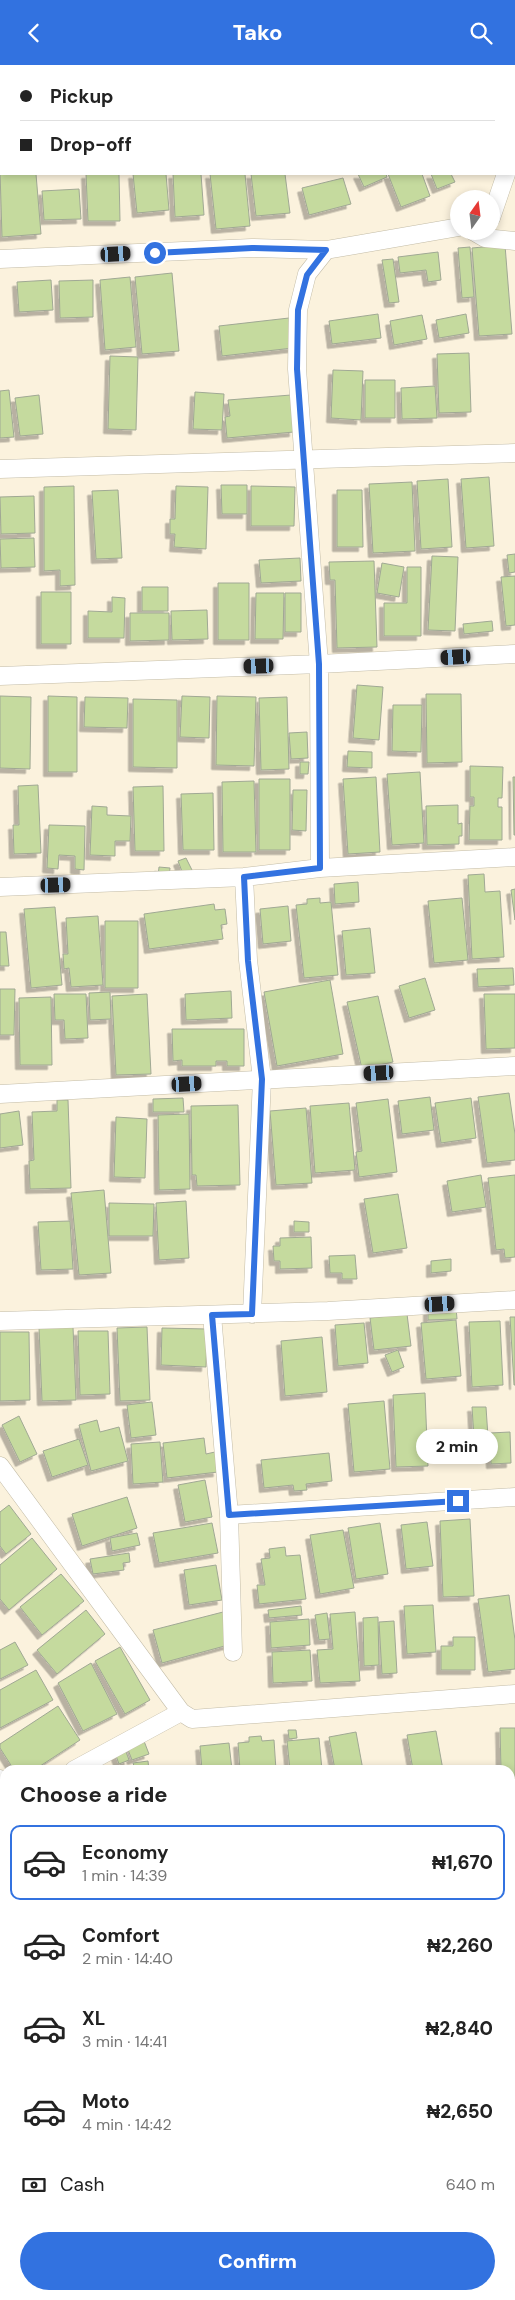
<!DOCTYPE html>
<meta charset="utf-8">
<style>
body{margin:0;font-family:"DM Sans",sans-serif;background:#f2f2f2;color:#222;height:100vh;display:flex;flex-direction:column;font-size:19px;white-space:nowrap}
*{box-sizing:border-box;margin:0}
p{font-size:16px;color:#767676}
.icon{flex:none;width:28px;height:28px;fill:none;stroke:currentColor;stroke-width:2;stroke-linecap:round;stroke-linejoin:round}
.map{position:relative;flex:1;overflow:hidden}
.drawer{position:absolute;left:0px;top:1700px;width:515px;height:535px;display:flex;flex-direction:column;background:#fff;border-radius:15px 15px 0 0;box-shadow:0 2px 8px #0003}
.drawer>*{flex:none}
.banner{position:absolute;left:0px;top:0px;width:515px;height:110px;box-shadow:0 2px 8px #0003;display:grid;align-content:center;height:110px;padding:0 20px;background:#fff}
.needle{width:32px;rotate:14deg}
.tools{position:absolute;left:450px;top:125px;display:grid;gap:10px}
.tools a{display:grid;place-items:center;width:50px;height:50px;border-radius:50%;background:#fff;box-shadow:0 2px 8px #0003;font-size:25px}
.end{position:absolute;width:22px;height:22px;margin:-11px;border:6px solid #3272e0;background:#fff;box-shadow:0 0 0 2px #fff}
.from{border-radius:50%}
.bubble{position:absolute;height:35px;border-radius:18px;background:#fff;box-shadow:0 2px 8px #0003;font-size:16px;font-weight:800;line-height:35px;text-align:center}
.car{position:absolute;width:15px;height:30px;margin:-15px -8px;border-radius:6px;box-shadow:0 0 4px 1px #0007;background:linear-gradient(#222 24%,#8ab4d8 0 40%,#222 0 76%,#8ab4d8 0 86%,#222 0)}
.banner b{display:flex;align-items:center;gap:18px;height:48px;font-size:19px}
.banner b+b{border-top:1px solid #e0e0e0}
.banner i{width:12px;height:12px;background:#222}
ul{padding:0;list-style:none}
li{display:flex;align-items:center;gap:15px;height:75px;margin:0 10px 8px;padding:0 10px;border:2px solid transparent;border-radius:10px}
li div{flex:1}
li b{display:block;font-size:19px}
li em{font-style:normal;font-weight:800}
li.selected{border-color:#3272e0}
li>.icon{width:45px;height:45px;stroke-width:1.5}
h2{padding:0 20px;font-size:22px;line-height:60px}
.pay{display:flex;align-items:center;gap:12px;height:55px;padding:0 20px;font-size:19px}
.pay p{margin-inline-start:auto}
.button{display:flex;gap:10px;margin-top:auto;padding:10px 20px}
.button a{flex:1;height:58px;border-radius:30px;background:#3272e0;color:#fff;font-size:20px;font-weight:800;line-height:58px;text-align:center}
header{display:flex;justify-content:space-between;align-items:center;height:65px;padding:0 20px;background:#3272e0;color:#fff;font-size:22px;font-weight:800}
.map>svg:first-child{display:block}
.building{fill:#c5da9e;stroke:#a0a894;filter:url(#shadow)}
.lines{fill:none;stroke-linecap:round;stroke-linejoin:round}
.minor-casing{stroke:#c3bca7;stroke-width:19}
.minor{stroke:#fff;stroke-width:18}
.route{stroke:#3272e0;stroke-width:6}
</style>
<header><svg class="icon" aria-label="back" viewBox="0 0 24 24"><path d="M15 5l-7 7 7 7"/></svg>Tako<svg class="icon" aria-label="search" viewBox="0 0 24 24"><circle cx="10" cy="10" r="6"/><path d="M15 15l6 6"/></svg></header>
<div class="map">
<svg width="515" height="2235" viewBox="0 0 515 2235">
<defs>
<filter id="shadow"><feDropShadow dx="-4.5" dy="4.5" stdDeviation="0" flood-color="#0004"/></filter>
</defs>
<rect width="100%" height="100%" fill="#fbf2dd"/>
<path class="building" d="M193,0H228V1H193Z
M232,0H264V1H232Z
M375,0H408V1H375Z
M484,0H515V35L514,1Z
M1,5V77H0V6Z
M0,106L1,109H36L41,169L2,172Z
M86,109H119L120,156H88Z
M133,109H166L169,145L137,148Z
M173,109H201L204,150L175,152Z
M210,109H245L250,161L216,164Z
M251,109H285L290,148L256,151Z
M358,109H386L387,112L364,122Z
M388,109H422L430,131L401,142Z
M431,109H451L455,117L437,124Z
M343,113L351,139L309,150L302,123Z
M79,124L81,154L44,155L42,126Z
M505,180L512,269L479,271L472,183Z
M470,182L474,232L462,233L458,183Z
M438,187L441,215L428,217L426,205L400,208L398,192Z
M393,194L399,237L389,238L382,195Z
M172,208L179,286L142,289L135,212Z
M130,212L136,282L105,285L100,215Z
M51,215L53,245L19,247L17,217Z
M93,215V252L60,253L59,216Z
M378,249L381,273L332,279L329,256Z
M466,249L469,268L439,273L436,255Z
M422,250L427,274L394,280L390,256Z
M289,253L293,283L222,291L219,261Z
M469,288L471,347L439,348L437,289Z
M110,291L138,292L136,365L108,364Z
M333,305L363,306L361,355L331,353Z
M365,315H395V353H365Z
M435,321L437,353L402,354L401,323Z
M9,325L14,372L0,373V326Z
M195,327L224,329L222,365L193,364Z
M39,330L43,369L20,371L15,333Z
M291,330L294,367L227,373L225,352L230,351L228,335Z
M489,412L494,481L466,483L461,414Z
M448,414L452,482L421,484L417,416Z
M412,417L415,486L373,488L369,419Z
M221,420H247V449H222Z
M74,421L75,520L60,521V505L44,506V422Z
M176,421L208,422L206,484L174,482L175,469H170V454H175Z
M251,421L295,422L294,461H251Z
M118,425L122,493L96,494L92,426Z
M337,425H362L363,482H337Z
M34,431L35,468L1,469L0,432Z
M34,473L35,502L1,503L0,474Z
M515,489V507L509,508L507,490Z
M432,491L458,492L455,566L428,565Z
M300,493L301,516L261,518L259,495Z
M374,496L377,582L337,583L335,515H330L329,497Z
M382,498L404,502L399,532L377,528Z
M407,502H421V571H384V538H407Z
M515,511V560L506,561L501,512Z
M218,518H249V575H218Z
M142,522H168V546H142Z
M41,527H71V579H41Z
M256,528H284L283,574H255Z
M285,528H301V567H285Z
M112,532L125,533L124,573H88V546L112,547Z
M207,545L208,574L172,575L171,546Z
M130,548H169V575L130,576Z
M492,556L493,566L464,569L463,559Z
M357,620L383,622L379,675L353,673Z
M426,629H461L462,697L427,698Z
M0,631L31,632L30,704L0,703Z
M48,631L77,632V707H48Z
M182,631L210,632L209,673L180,672Z
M217,631L256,632L254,701L216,700Z
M85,632L128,633L127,663L84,662Z
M287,632L289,704L261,705L259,633Z
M133,634L177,635V703L133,702Z
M393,640H422L421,687L392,686Z
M307,667L308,693L291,694L289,668Z
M348,686L372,687V703L347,702Z
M300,697H309L308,709H300Z
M470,701L503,702L502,733H498V742H502V775H469L470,741H474V732H470Z
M420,707L424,778L392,780L387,709Z
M376,712L380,787L348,789L343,714Z
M513,712H515V770H514Z
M259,714H290V785H259Z
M254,716L256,787H223L222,717Z
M38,720L41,788L14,789L13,760H19L18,721Z
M163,721L164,786H135L133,722Z
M293,725H307L306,766L292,765Z
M213,728L214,785H183L181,729Z
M458,740V759L462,758V771H459V779L427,780L426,741Z
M92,741L107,742V750L131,751L130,776H115V791L90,790Z
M49,760L85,761L84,805L75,804V791L59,790L58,804L47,803Z
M186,793L192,805L183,809L178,796Z
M159,802L170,803L169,813L158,811Z
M484,809L485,827L500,826L504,892L472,894L468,810Z
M358,817L359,837L335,839L334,819Z
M515,824V855L511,825Z
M320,833V838L331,837L338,910L304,913L296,840L307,839V834Z
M462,833L468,895L434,898L428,836Z
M214,839L215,845L225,844L227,859L221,860L223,874L149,884L144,849Z
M288,841L291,876L263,879L260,844Z
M55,842L62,920L31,923L24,844Z
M98,851L103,920L71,922L69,903L64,904L63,889H68L66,853Z
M105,856H138V923H105Z
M370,863L375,908L346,910L342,866Z
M0,867H6L9,901H0Z
M513,903L514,920L478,922L477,904Z
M425,913L435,945L409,953L399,921Z
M330,915L343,989L277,1001L264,927Z
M0,924H15L14,970H0Z
M231,926L232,953L186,955L185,929Z
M110,927L111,954L90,955L89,928Z
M54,929H86L88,973L65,974L64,955H55Z
M147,929L151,1009L116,1010L112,931Z
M484,929H515V983L486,984Z
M378,931L393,997L362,1004L347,937Z
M51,932L52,1000H20L19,933Z
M172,964H244V1001H227V996H216V1001H182V995L173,996Z
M509,1028L515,1069V1095L487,1098L478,1032Z
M430,1032L434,1065L402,1069L398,1036Z
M183,1033L184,1047H153V1034Z
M471,1033L476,1073L441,1078L435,1038Z
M388,1034L397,1107L359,1112L356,1087L362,1086L356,1038Z
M57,1035H68L71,1123L30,1124L29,1096L34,1095L32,1047L57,1046Z
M349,1038L355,1105L315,1108L310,1041Z
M238,1040L240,1120L197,1121L196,1110H192L191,1041Z
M306,1043L312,1118L276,1120L270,1046Z
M19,1046L23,1080L0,1083V1049Z
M189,1049L190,1124L159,1125L158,1050Z
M116,1052L147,1054L145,1113L114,1112Z
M481,1110L486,1142L452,1147L447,1116Z
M515,1110V1192L505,1193L504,1184L496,1185L488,1113Z
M104,1125L111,1208L79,1210L71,1128Z
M398,1129L407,1183L373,1188L364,1134Z
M186,1136L189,1193L159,1195L156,1138Z
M109,1138L154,1139L153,1171H109Z
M70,1156L73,1204L41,1205L38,1157Z
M294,1156L309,1157V1167H294Z
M311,1172L312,1203L280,1204V1196H274L273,1181H280V1173Z
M355,1190L357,1214H342V1208H330L329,1191Z
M451,1194V1206L431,1208V1196Z
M456,1242L457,1254L428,1255V1243Z
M407,1249L411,1281L374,1285L370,1253Z
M510,1252H515V1320H514Z
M456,1255L461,1311L426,1314L421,1258Z
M500,1256L503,1320L472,1322L469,1257Z
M364,1258L368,1298L338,1301L335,1260Z
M73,1262L76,1335L42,1336L39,1263Z
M147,1262L150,1335L120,1336L117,1263Z
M162,1263L207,1264L206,1302L161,1300Z
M78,1266H108L110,1329L80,1330Z
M0,1267H29L30,1335L0,1336Z
M322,1272L327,1327L285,1331L281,1276Z
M398,1285L404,1302L392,1307L385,1290Z
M425,1328L428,1401L396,1402L393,1330Z
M384,1336L390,1404L354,1407L348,1339Z
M152,1337L156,1370L131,1373L127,1340Z
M472,1342H486L488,1372L474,1373Z
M19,1351L37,1389L20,1397L2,1360Z
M97,1355L100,1367L119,1362L128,1396L91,1406L79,1360Z
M510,1367L511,1398L491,1399L490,1368Z
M204,1373L206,1389L215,1387L218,1407L167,1413L163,1378Z
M79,1374L88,1400L52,1412L43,1386Z
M160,1377L163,1417L133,1419L131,1379Z
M329,1388L332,1416L306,1419L307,1425L294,1426L293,1420L264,1423L261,1395Z
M205,1415L212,1452L185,1457L178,1420Z
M127,1432L137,1463L82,1481L72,1449Z
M9,1440L31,1469L6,1489L0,1481V1447Z
M470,1454L474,1531L443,1532L440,1456Z
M427,1457L433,1501L406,1504L401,1460Z
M212,1458L218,1488L159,1498L153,1468Z
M380,1458L388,1509L356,1514L348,1463Z
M343,1465L354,1523L320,1529L310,1470Z
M137,1468L140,1480L112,1486L110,1473Z
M32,1473L57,1504L9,1545L0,1534V1500Z
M285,1482L286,1491L300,1490L306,1534L259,1539L257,1520H265L261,1494L270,1493L269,1484Z
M129,1488L130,1497L123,1498L124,1505L93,1509L90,1494Z
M216,1500L222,1535L189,1540L184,1505Z
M61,1509L84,1536L42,1570L20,1542Z
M509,1530L515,1575V1604L488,1607L478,1534Z
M433,1540L436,1587L407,1589L404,1541Z
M301,1541L302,1550L269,1553L268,1545Z
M86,1545L105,1569L57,1609L37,1585Z
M223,1547L232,1579L162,1598L153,1565Z
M355,1547L360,1616L320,1618L317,1585L333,1584L330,1549Z
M327,1548L330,1574L319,1575L315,1550Z
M378,1552L379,1600L364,1601L363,1553Z
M309,1554L310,1580L271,1583L270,1557Z
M394,1556L397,1608L382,1609L379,1557Z
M453,1572H475V1605H441V1581H453Z
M15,1577L28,1600L0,1614V1585Z
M120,1582L150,1635L125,1649L95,1596Z
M310,1585L312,1616L273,1618L272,1587Z
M91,1598L117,1649L83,1666L58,1618Z
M36,1605L53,1635L0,1663V1625Z
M58,1641L80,1675L34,1705H14L0,1683V1679Z
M500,1663H515V1728H510V1705H501Z
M288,1665H296L297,1673L289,1674Z
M436,1666L443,1705H413L407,1670Z
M356,1667L363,1705H335L329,1672Z
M261,1671L262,1676L274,1675L276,1705H240L238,1678L249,1677V1672Z
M319,1673L322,1705H290L287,1676Z
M144,1676L149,1689L132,1695L127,1682Z
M229,1678L232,1705H202L200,1681Z
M125,1684L129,1695L119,1699L115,1688Z
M148,1696L149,1705H130L135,1704L133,1698Z
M2,1740L5,1748V1779L0,1781V1741Z
M510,1742H515V1811L510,1812Z
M5,1828V1858L0,1860V1829Z
M515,1857V1892L510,1893V1858Z
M515,1894V1907L510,1908V1895Z
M5,1915V1946L0,1947V1916Z
M515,2021V2050L510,2051V2022Z
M515,2059V2092L510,2093V2060Z
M515,2102V2136L510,2137V2103Z
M5,2120V2153L0,2156V2123Z
M515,2142V2181L510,2182V2143Z
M515,2185V2216L510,2217V2186Z
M27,2230H41L44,2235H20Z
M87,2230H104L107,2234L91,2235Z
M166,2230H236L238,2233L159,2235Z
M265,2230H319L301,2235H267Z
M400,2230H434L435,2232L425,2235H401Z"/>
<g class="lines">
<defs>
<path id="minor" d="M125,1L127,0
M514,86L515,82
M491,153L506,109
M473,166L485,173L515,176
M0,194L252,183L326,185L459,162
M0,404L515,388
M0,611L319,599L515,589
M320,803L319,599L297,304L298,245L307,209L326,185
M244,812L248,895L262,1014L252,1249
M0,822L244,812L320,803L515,792
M0,1029L515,1001
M212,1250L229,1450L233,1587
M0,1256L328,1246L515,1235
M0,1401L181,1647L192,1654L515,1629
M229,1450L515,1432
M74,1705L181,1647
M0,1714L5,1720
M0,1819L5,1818
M510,1845H515
M0,2030L5,2049
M444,2230L445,2235
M147,2235L154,2230"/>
</defs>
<use href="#minor" class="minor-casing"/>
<use href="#minor" class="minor"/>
</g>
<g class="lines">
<path class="route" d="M155,188L252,183L326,185L307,210L298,245L297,304L319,599L320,803L244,812L248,896L262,1014L252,1249L212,1250L229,1450L458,1436"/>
</g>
</svg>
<div class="tools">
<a><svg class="needle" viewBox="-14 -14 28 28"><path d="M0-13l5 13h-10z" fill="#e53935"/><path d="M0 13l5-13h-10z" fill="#767676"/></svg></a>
</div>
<i class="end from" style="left:155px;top:188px"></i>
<i class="end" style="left:458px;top:1436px"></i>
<div class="bubble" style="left:416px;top:1364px;width:82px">2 min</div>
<i class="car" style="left:116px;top:189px;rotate:87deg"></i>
<i class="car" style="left:456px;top:592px;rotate:267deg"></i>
<i class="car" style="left:259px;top:601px;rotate:268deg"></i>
<i class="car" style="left:56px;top:820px;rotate:88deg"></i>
<i class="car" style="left:379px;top:1008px;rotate:267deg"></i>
<i class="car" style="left:187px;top:1019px;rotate:87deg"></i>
<i class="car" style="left:440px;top:1239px;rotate:87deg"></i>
<div class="banner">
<b><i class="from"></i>Pickup</b>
<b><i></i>Drop-off</b>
</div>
<section class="drawer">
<h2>Choose a ride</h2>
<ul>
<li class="selected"><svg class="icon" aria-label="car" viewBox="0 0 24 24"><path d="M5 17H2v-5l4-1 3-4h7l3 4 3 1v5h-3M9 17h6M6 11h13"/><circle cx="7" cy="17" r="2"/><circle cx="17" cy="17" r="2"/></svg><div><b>Economy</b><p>1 min · 14:39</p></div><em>₦1,670</em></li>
<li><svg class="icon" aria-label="car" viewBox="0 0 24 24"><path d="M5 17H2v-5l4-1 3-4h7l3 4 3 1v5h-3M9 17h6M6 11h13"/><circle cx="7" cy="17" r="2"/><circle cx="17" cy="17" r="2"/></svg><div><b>Comfort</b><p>2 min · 14:40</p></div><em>₦2,260</em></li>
<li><svg class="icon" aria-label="car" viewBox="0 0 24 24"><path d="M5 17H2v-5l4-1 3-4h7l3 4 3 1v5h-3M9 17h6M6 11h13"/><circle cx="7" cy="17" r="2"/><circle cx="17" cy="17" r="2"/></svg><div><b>XL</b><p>3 min · 14:41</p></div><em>₦2,840</em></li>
<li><svg class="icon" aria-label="car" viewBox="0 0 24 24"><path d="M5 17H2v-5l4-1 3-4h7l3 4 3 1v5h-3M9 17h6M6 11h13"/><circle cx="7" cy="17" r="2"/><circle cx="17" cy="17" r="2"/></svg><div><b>Moto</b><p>4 min · 14:42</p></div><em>₦2,650</em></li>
</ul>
<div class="pay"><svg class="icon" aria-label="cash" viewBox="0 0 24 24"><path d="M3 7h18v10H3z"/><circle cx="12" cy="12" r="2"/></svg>Cash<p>640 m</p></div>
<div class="button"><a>Confirm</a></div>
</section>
</div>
